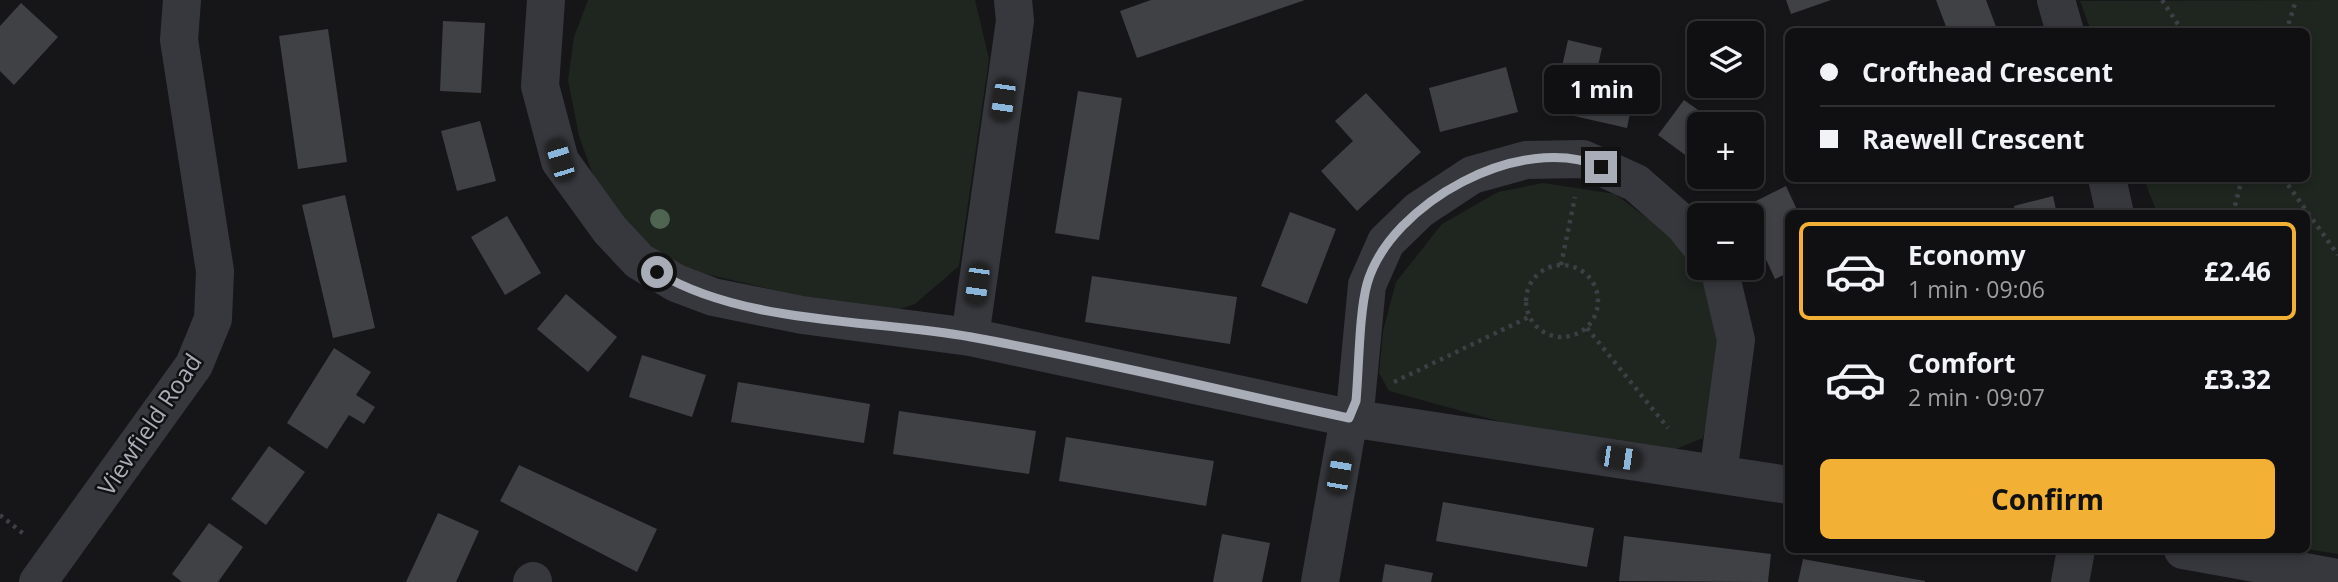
<!DOCTYPE html>
<meta charset="utf-8">
<style>
body{margin:0;font-family:"Open Sans",sans-serif;background:#1e1e20;color:#f1f3f6;height:100vh;display:flex;flex-direction:column;font-size:26px;white-space:nowrap}
*{box-sizing:border-box;margin:0}
p{font-size:23px;color:#9c9d9f}
.icon{flex:none;width:38px;height:38px;fill:none;stroke:currentColor;stroke-width:2;stroke-linecap:round;stroke-linejoin:round}
.map{position:relative;flex:1;overflow:hidden}
.details{position:absolute;left:1785px;top:210px;width:525px;height:343px;display:flex;flex-direction:column;background:#101012;border-radius:10px;box-shadow:0 4px 10px #0003,0 0 0 2px #303032}
.details>*{flex:none}
.guide{position:absolute;left:1785px;top:28px;width:525px;height:154px;border-radius:10px;box-shadow:0 4px 10px #0003,0 0 0 2px #303032;display:grid;align-content:center;height:154px;padding:0 35px;background:#101012}
.controls{position:absolute;left:1687px;top:21px;display:grid;gap:14px}
.controls a{display:grid;place-items:center;width:77px;height:77px;border-radius:10px;background:#101012;box-shadow:0 4px 10px #0003,0 0 0 2px #303032;font-size:35px}
.end{position:absolute;width:32px;height:32px;margin:-16px;border:9px solid #a8adb8;background:#111;box-shadow:0 0 0 4px #111}
.from{border-radius:50%}
.bubble{position:absolute;height:49px;border-radius:10px;background:#101012;box-shadow:0 4px 10px #0003,0 0 0 2px #303032;font-size:23px;font-weight:700;line-height:49px;text-align:center}
.car{position:absolute;width:21px;height:42px;margin:-21px -10px;border-radius:9px;box-shadow:0 0 5px 2px #0007;background:linear-gradient(#222 24%,#8ab4d8 0 40%,#222 0 76%,#8ab4d8 0 86%,#222 0)}
.guide b{display:flex;align-items:center;gap:24px;height:66px;font-size:26px}
.guide b+b{border-top:2px solid #303032}
.guide i{width:18px;height:18px;background:#f1f3f6}
ul{padding:12px 0 0;list-style:none}
li{display:flex;align-items:center;gap:21px;height:98px;margin:0 14px 10px;padding:0 21px;border:4px solid transparent;border-radius:10px}
li div{flex:1}
li b{display:block;font-size:26px}
li em{font-style:normal;font-weight:700}
li.on{border-color:#f2b134}
li>.icon{width:63px;height:63px;stroke-width:1.5}
.cta{display:flex;gap:14px;margin-top:auto;padding:14px 35px}
.cta a{flex:1;height:80px;border-radius:10px;background:#f2b134;color:#111;font-size:28px;font-weight:700;line-height:80px;text-align:center}
.map>svg:first-child{display:block}
.green{fill:#1e261f}
.building{fill:#404145}
.lines{fill:none;stroke-linecap:round;stroke-linejoin:round}
.path{stroke:#3d3f44;stroke-width:4.5;stroke-dasharray:3.5 5;stroke-linecap:butt}
.minor{stroke:#37383d;stroke-width:38}
.tree{fill:#506452}
.route{stroke:#a8adb8;stroke-width:9}
.labels{text-anchor:middle;dominant-baseline:central;stroke-width:5;stroke-linejoin:round;paint-order:stroke}
.street-label{font-size:24px;fill:#a8adb8;stroke:#111113}
</style>
<div class="map">
<svg width="2338" height="582" viewBox="0 0 2338 582">
<rect width="100%" height="100%" fill="#161618"/>
<path class="green" d="M588,0H975L989,59L959,266L915,304L882,315L684,269L633,233L593,175L579,136L568,80L574,37Z
M2338,0V554L2307,549L2306,214L2157,213L2144,179L2306,178V32L2091,31L2080,1Z
M1543,183L1615,194L1667,233L1700,270L1719,336L1715,388L1703,438L1673,450L1505,423L1389,391L1379,373L1383,331L1396,282L1442,224L1498,192Z"/>
<path class="building" d="M1151,0H1305L1137,58L1120,11Z
M1786,0H1831L1791,14Z
M1936,0H1986L1998,32H1948Z
M21,3L58,37L14,85L0,71V26Z
M443,21L485,23L481,93L440,91Z
M328,29L347,162L298,169L279,36Z
M1568,40L1602,48L1598,66L1638,75L1627,128L1552,111Z
M1506,67L1518,112L1440,132L1429,88Z
M1078,91L1122,98L1099,240L1055,233Z
M1366,93L1421,152L1357,211L1321,171L1353,141L1335,121Z
M1684,100L1718,124H1699V165L1658,135Z
M480,121L496,181L457,191L441,131Z
M1786,186L1799,214H1788V273L1775,279L1752,229V215H1745L1742,208Z
M345,195L375,328L333,338L302,205Z
M2053,196L2057,214H2016L2014,206Z
M1290,212L1336,229L1307,304L1261,286Z
M507,216L541,273L505,295L471,237Z
M1092,276L1237,297L1230,344L1085,322Z
M566,294L617,337L588,372L537,329Z
M334,348L371,372L356,395L375,407L364,424L349,415L327,449L287,423Z
M642,355L706,375L692,417L629,397Z
M738,382L870,404L864,443L731,422Z
M899,411L1036,431L1029,474L893,454Z
M1066,437L1214,461L1206,506L1059,481Z
M269,446L305,472L266,525L231,499Z
M519,465L657,529L637,572L500,501Z
M1443,502L1594,528L1587,567L1436,541Z
M438,513L479,531L456,582H406Z
M209,523L243,547L218,582H182L172,574Z
M1222,534L1270,543L1262,582H1213Z
M1624,536L1771,554L1768,582L1619,581Z
M1803,559L1925,581V582H1798Z
M1385,564L1433,573L1431,582H1382Z"/>
<g class="lines">
<path class="path" d="M2162,0L2183,32
M2286,32L2296,0
M2283,178L2338,255
M2233,214L2242,178
M1526 301a36 36 0 1 1 72 0a36 36 0 1 1-72 0Z
M1561,265L1575,197
M1587,328L1668,428
M1394,382L1529,317
M0,515L25,535"/>
<path class="minor" d="M546,0L540,86L560,161L610,230L639,261L676,283L713,297L802,315L970,337L1349,418L1788,485
M2056,0L2065,32
M2107,178L2115,214
M970,337L1015,21L1013,0
M1718,474L1736,340L1719,268
M2183,550L2338,578
M38,582L194,365L213,319L215,271L179,40L182,0
M532,582L533,581
M1320,582L1349,418L1356,401L1367,285L1386,242L1419,210L1472,175L1526,160L1583,159L1636,183L1684,225L1699,244
M2070,582L2076,550"/>
</g>
<circle class="tree" cx="660" cy="219" r="10"/>
<g class="lines">
<path class="route" d="M657,272C744,325 873,319 971,337C1098,360 1223,391 1349,418L1356,401C1359,368 1359,314 1367,284C1390,203 1522,131 1601,167"/>
</g>
<g class="labels">
<g class="street-label">
<text transform="translate(149 424) rotate(-56)">Viewfield Road</text>
</g>
</g>
</svg>
<div class="controls">
<a><svg class="icon" aria-label="layers" viewBox="0 0 24 24"><path d="M12 4l9 5-9 5-9-5zM3 14l9 5 9-5"/></svg></a>
<a>+</a>
<a>−</a>
</div>
<i class="end from" style="left:657px;top:272px"></i>
<i class="end" style="left:1601px;top:167px"></i>
<div class="bubble" style="left:1544px;top:65px;width:116px">1 min</div>
<i class="car" style="left:1003px;top:100px;rotate:188deg"></i>
<i class="car" style="left:560px;top:160px;rotate:343deg"></i>
<i class="car" style="left:977px;top:284px;rotate:188deg"></i>
<i class="car" style="left:1620px;top:458px;rotate:98deg"></i>
<i class="car" style="left:1339px;top:473px;rotate:10deg"></i>
<div class="guide">
<b><i class="from"></i>Crofthead Crescent</b>
<b><i></i>Raewell Crescent</b>
</div>
<section class="details">
<ul>
<li class="on"><svg class="icon" aria-label="car" viewBox="0 0 24 24"><path d="M5 17H2v-5l4-1 3-4h7l3 4 3 1v5h-3M9 17h6M6 11h13"/><circle cx="7" cy="17" r="2"/><circle cx="17" cy="17" r="2"/></svg><div><b>Economy</b><p>1 min · 09:06</p></div><em>£2.46</em></li>
<li><svg class="icon" aria-label="car" viewBox="0 0 24 24"><path d="M5 17H2v-5l4-1 3-4h7l3 4 3 1v5h-3M9 17h6M6 11h13"/><circle cx="7" cy="17" r="2"/><circle cx="17" cy="17" r="2"/></svg><div><b>Comfort</b><p>2 min · 09:07</p></div><em>£3.32</em></li>
</ul>
<div class="cta"><a>Confirm</a></div>
</section>
</div>
